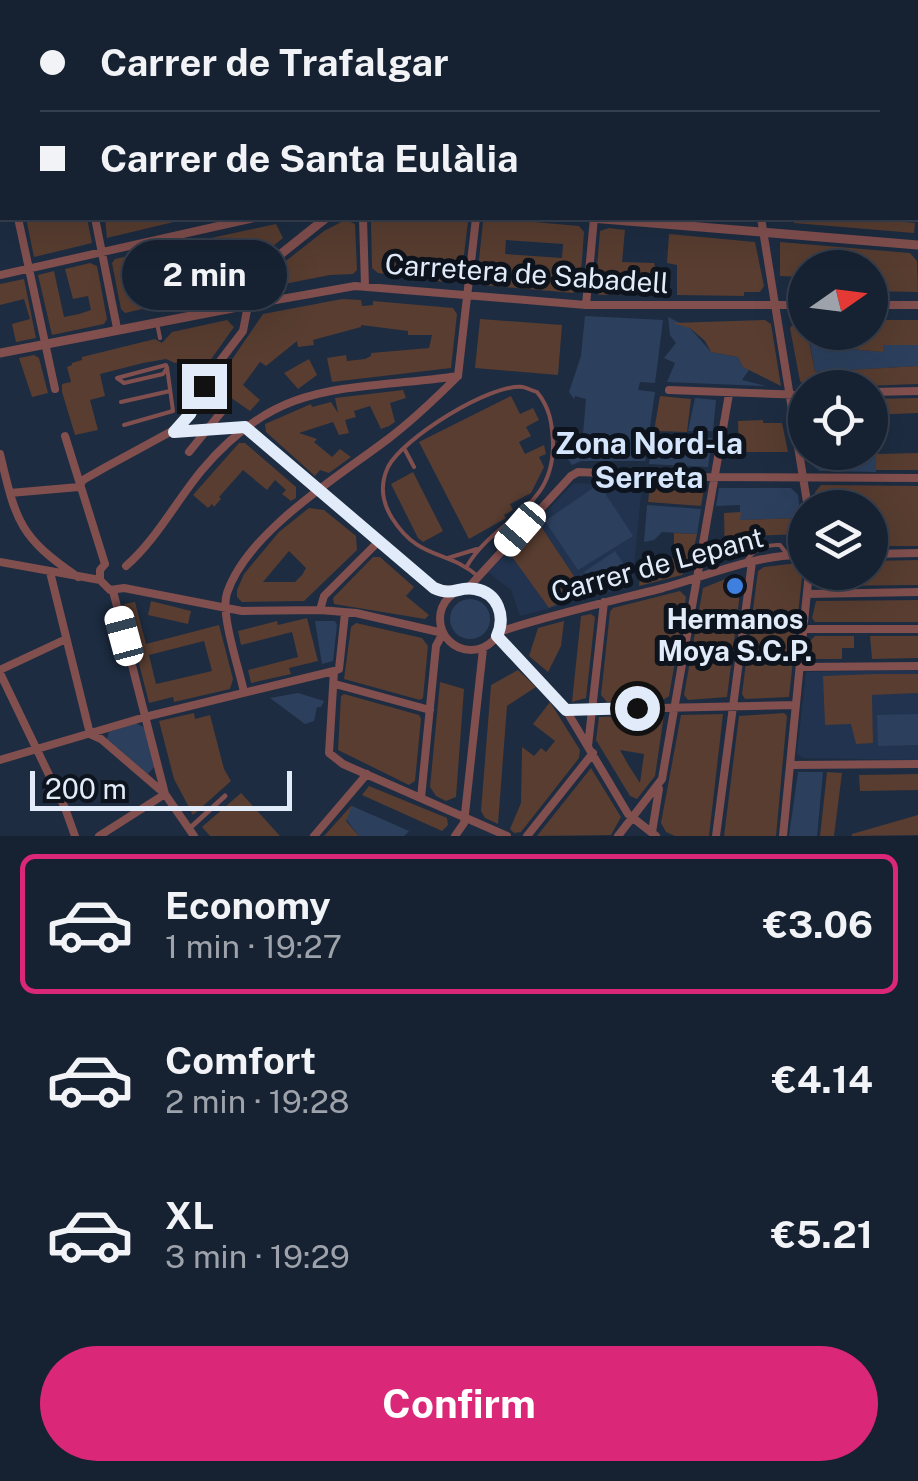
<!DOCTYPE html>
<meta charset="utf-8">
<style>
body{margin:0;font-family:"Public Sans",sans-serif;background:#1f2939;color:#f1f3f6;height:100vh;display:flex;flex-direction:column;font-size:38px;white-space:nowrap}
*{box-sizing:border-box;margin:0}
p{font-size:32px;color:#9ea3ab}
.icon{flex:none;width:55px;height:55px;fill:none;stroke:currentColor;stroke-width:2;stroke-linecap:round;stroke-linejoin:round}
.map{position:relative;height:836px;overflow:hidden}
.panel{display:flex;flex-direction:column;background:#162131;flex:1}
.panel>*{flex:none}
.banner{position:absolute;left:0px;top:0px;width:920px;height:220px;box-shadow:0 10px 40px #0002,0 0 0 2px #353e4d;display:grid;align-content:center;height:220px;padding:0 40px;background:#162131}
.needle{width:65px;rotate:76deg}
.fabs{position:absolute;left:788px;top:250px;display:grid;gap:20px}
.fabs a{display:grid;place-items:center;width:100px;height:100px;border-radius:50%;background:#162131;box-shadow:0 10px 40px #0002,0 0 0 2px #353e4d;font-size:50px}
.scale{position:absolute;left:30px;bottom:25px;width:262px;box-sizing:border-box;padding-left:10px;border:5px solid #e1ebf9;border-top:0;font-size:28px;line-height:35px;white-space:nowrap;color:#e1ebf9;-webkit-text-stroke:8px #0d141d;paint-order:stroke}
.end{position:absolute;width:45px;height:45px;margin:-22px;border:12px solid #e1ebf9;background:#111;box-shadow:0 0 0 5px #111}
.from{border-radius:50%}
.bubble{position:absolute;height:70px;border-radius:35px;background:#162131;box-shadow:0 10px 40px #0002,0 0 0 2px #353e4d;font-size:32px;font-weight:700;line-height:70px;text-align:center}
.car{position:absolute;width:30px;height:60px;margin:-30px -15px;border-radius:12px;box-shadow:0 0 8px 2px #0007;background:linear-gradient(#fff 24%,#345 0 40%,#fff 0 76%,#345 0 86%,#fff 0)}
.banner b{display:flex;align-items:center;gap:35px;height:95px;font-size:38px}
.banner b+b{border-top:2px solid #353e4d}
.banner i{width:25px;height:25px;background:#f1f3f6}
ul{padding:18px 0 0;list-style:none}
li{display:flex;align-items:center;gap:30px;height:140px;margin:0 20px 15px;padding:0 20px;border:5px solid transparent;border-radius:15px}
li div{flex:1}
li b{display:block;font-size:38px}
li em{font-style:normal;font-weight:700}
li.on{border-color:#db2777}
li>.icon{width:90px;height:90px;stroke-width:1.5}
.action{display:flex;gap:20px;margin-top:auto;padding:20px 40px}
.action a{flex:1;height:115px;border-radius:60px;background:#db2777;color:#fff;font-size:40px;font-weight:700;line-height:115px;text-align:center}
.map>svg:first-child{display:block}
.industrial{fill:#3b2d3b}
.built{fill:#21334e}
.green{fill:#2c405e}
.building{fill:#583d30;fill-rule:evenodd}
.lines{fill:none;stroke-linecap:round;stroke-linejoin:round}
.service{stroke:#804f4e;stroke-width:4}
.pedestrian{stroke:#804f4e;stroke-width:5}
.minor{stroke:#804f4e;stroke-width:8}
.tertiary{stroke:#804f4e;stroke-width:9}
.secondary{stroke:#af6261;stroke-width:10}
.route{stroke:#e1ebf9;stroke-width:12}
.shop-dot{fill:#3f7fe0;stroke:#0d141d;stroke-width:4}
.labels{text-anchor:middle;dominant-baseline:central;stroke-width:10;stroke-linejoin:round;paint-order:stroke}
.street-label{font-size:28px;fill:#e1ebf9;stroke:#0d141d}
.poi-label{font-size:28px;font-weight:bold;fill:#e1ebf9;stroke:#0d141d}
.neighbourhood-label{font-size:30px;font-weight:bold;fill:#d5e5fc;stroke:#0d141d}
</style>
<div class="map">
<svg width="918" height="836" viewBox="0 0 918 836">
<rect width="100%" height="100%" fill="#1d2c41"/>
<path class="industrial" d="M55,0H918V67V2Z"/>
<path class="built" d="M574,483L642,486L632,586L520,616L511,590L488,572Z
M918,670V760L803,758L797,754L806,672Z"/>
<path class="green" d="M231,255L237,285L230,304L207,309L194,301L185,267Z
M585,316L663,320L655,383L640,382L638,390L655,392L645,461H581L572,465L566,456L569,436L583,434L586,399L575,396L574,399L569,392L581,356Z
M668,317L690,328L711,352L738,357L743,367L749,370L742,380L766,386L667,382L675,363L664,358L676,343L670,335Z
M809,337H850V349L883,352V345H918V366L815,372Z
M695,398L716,400L713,431H688Z
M870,433H876V472L820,471L812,465L811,453L870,452Z
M652,436L712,438L708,467L649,464Z
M599,484L633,536L578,570L545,521Z
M719,488H791L798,495L801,518L740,520V505L716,506Z
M647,505L701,509L697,534L662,532L654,540L644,542Z
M615,551L627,569L595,590L584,572Z
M450 619a20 20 0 1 1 40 0a20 20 0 1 1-40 0Z
M315,621H335L337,625L333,661L322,664Z
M298,693L324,701L321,707H317L314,721L305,724L270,698Z
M918,714V745L878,746L877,715Z
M136,723L145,728L154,767L148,774L107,739L109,732Z
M798,772H823L817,836H789Z
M352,806L409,831L404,836H359L343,815Z"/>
<path class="building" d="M26,218H55V220L87,218L92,243L34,257Z
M105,218H182V220L107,238Z
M374,218H464L468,222L461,279L452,283L378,273L372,268L371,222Z
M487,218L579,226L584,232L580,287L573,293L482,285L477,279L483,222ZM506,240L563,244L562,258L505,254Z
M794,218H904V222L915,223L914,233L794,223Z
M345,220L355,224L357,270L353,274L330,275L284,284L277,268L324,231Z
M276,224L283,238L238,275L232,253L183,264L190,298L125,313L121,309L112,263L115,259Z
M609,228L625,230L622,262L654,263L662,293L599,295L595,291L600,231Z
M669,234L755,242L764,286L760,292H744V296L677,295V265L667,263Z
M780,242L910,253L917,261L918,292L870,291V268H853L852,261L838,260V268L802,265L801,277L780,276Z
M90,263L97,266L107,319L104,324L52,335L38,275L54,271L64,317L79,314L91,310L88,296L73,299L65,269Z
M24,279L36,338L16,342L12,324L30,319L24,299L0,305V284Z
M342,299L361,300L362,306L373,305V301L453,308L457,314L451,368L332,382L327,358L346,355L347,361L365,359L371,356V353L429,348L432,335H408V331L361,325V327L313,340L314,345L298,347L297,341L266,366L260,362L243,385L260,400L250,411L214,386L263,314Z
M480,319L562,325L558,375L475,368Z
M227,320L234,327L199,376L195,359L175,363L166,359L143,363L100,374L105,396L90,400L98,430L75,435L62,392V384L71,382L67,367L72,365V363L82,360V357L155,339L162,343L172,332Z
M765,320L771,324L781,386L743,367L738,357L711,352L705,341L690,328L672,323Z
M797,320H805L815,372L918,366V384L808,388L800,381L790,328Z
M870,320H918V345H883V352L850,349V332H870Z
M34,355L39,358L48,393L32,397L19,358Z
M309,359L317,375L298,389L284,373Z
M403,390L406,398L390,403L395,422L389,426L381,429L370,406L354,411L356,417L345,420L349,433L339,435L333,422L299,433L317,439L314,442L332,457L340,449L351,457L329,473L320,470L315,476L266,432L265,424L311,404L312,407L331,402L338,413L335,398Z
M511,396L520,414L533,408L539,420L526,427L531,436L519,442L525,454L544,445L546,454L539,457L544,467L531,493L510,504L513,510L504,515L506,518L469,539L419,442Z
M660,396L691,399L687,432L654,431Z
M918,398V413L870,415V399Z
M763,420V423H782L788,452H739L738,421Z
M239,443H245L296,487V498L291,501L282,494L286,490L275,480L267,490L243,470L219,497L221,499L214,507L212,504L208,508L193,495Z
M918,453V470H876V454Z
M413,472L443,531L423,542L418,538L391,484Z
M821,485L918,486V546H870V499L852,500L849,508H816L815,492Z
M650,486L704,489L701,506L648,502Z
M309,508L324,510L356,536L357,550L304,601L242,602L237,597V590L244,574L279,532ZM289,551L306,568L302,575L295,582H263Z
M741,512L740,520L801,518L803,534L744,536L743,549H735V558L725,560L724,513Z
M538,527L542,528L584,591L549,608L510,554Z
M674,533L697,534L690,566L682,575L639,586L641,568L674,558L678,544H674Z
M373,557H380L414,587L406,596L429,615L425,619L334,604L333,598Z
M918,560V585L815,586L816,572H870V561Z
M798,563L803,568L789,697L745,699L742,694L758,571L764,567Z
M738,574L742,577L727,697L688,700L684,695L703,588Z
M680,591L686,597L669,696L663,700L607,702L601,695L610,612L613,608Z
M918,600V622H815L812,618L816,601Z
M151,601L191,611L188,624L148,615Z
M135,602L146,644L219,625L233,679L230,689L174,702L173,697L149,703L124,604ZM204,641L212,671L156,684L149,655Z
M591,614L595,617L586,698L572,702L581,616Z
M307,618L318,661L289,668L291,674L251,683L248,670L298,657L292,632L241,645L238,631L277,621L278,625Z
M564,621L561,646L548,672L529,656L538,628Z
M356,623L422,638L428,646L423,698L420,700L344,679L351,627Z
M815,636H854V648H842V659H812L808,656L810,641Z
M870,636H918V658L872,659Z
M518,670L536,687L507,706L498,824L485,818L481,811L491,685Z
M875,674H918V693L872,695L873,743L856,744L851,724L825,725L823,676Z
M440,682L464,689L456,797L446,801L436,796L430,787Z
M344,694L419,715L421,719L415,781L409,785L338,750L341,696Z
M550,702L580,750L579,758L521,832L514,833L510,829L521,803L522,747L534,756L541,748L546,752L555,741L533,724Z
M194,713L195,719L210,715L224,769L231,781L193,815L174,779L159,721Z
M784,713L787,716L776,836H724L739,716Z
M723,714L709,836H675L666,832L661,823L681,715Z
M664,715L655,776L637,799L630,796L596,740L599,717ZM620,750L644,754L640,783L629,766Z
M591,768L621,817L611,835L537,836Z
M827,772L842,773L834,836H820Z
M918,774V790L860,791L859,775Z
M369,786L447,818L448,825L442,831L362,795Z
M241,793L280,836H210L202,827Z
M352,805L346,821L359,836H324Z
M918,815V835L852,836V834Z"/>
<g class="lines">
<path class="service" d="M157,323L160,338
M166,365L117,378L124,383L163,374L167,368
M121,402L170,391
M124,425L173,411L167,367
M404,448L414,467
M448,558L477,549
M746,561C754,550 766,544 780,545L787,554
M467,566C496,517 554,511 553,443C552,423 550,408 537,392C536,392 524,387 523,387C490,383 402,439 388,467C380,484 382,502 392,518C419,561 447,549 479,577"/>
<path class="pedestrian" d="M190,828L225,796"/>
<path class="minor" d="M200,0L227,2
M427,0V2
M0,80H2
M0,152V160
M0,199L2,198
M918,201V205
M18,218L55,389
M95,218L117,328
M363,218L365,286
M761,218L808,508
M0,275L254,218
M586,305L594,218
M870,305H918
M669,390L805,395
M870,392L918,391
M245,427L434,588L452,594
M175,432L245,427
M65,436L105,564
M189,452L227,405
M0,454C16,521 19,537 78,577
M10,493L79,487L83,480L104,468L183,425L207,378L243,331L248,305L355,286L586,305H805
M870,554L918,553
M0,562L100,580
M105,564L100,570V580L110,590L124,588L242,611L320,610L356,613L443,633
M126,566C156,540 177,500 202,470C281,376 348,392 458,376
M50,572L90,734L101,739L165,794L99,836
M468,588L571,476L578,472L699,477L918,478
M440 619a31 31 0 1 1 62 0a31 31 0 1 1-62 0Z
M113,591L165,794L194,836
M807,594L918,592
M320,610L324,596L379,541
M345,613L339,669L334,671L329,753L343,764L507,836
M804,629H918
M499,632C553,614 608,602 663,588C709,575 757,554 805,555
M497,636L563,705L628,814L656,836
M801,667L918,666
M0,670L66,639
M0,673L65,808L75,836
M335,684L430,710
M244,692C239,668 220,614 227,593C248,531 338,477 388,439C413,420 436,398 458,376L476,218
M566,710L796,705
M588,746L604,602
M0,760L145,717L334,671
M791,765L918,764
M421,798L436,646L443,633
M652,832L659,789
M314,836L367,774
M455,836L464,823L483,649
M527,836L593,753
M618,836L662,779L729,394
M716,836L752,562
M783,836L809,572"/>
<path class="tertiary" d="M591,218L918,245
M248,305L239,299L237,289L326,218
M0,353L248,305"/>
<path class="secondary" d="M0,61H2"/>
</g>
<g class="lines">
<path class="route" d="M204,386L190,414L174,432L245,427L434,588C454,597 457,586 475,589C498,593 506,616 497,636L566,710L637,708"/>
</g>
<circle class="shop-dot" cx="735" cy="586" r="10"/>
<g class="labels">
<g class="street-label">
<text transform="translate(527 273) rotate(4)">Carretera de Sabadell</text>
<text transform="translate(657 564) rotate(-15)">Carrer de Lepant</text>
</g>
<g class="poi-label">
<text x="735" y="618">Hermanos<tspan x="735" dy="32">Moya S.C.P.</tspan></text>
</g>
<g class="neighbourhood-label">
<text x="649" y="443">Zona Nord-la<tspan x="649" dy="34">Serreta</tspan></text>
</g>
</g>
</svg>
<div class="fabs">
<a><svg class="needle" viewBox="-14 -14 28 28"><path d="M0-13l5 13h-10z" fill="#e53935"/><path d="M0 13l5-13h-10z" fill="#9ea3ab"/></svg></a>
<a><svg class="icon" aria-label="locate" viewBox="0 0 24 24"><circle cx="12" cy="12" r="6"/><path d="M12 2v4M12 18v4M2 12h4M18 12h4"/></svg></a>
<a><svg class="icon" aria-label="layers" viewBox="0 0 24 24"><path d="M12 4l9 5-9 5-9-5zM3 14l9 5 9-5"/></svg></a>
</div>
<div class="scale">200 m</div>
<i class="end from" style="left:637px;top:708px"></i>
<i class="end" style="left:204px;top:386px"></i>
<div class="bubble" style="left:122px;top:240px;width:165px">2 min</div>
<i class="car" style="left:520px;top:529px;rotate:221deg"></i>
<i class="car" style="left:124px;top:636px;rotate:345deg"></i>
<div class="banner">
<b><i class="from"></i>Carrer de Trafalgar</b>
<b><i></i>Carrer de Santa Eulàlia</b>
</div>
</div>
<section class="panel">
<ul>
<li class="on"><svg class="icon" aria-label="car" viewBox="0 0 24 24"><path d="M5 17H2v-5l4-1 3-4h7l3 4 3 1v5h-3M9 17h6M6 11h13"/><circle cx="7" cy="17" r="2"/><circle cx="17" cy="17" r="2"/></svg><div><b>Economy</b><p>1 min · 19:27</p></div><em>€3.06</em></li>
<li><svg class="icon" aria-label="car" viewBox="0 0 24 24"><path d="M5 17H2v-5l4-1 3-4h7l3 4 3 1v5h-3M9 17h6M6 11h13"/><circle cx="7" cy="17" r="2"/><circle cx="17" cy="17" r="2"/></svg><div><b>Comfort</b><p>2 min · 19:28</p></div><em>€4.14</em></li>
<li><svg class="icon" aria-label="car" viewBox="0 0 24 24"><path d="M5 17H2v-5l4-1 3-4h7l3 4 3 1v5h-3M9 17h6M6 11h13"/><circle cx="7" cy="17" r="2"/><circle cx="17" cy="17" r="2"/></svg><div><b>XL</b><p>3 min · 19:29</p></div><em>€5.21</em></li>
</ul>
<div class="action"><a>Confirm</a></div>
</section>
